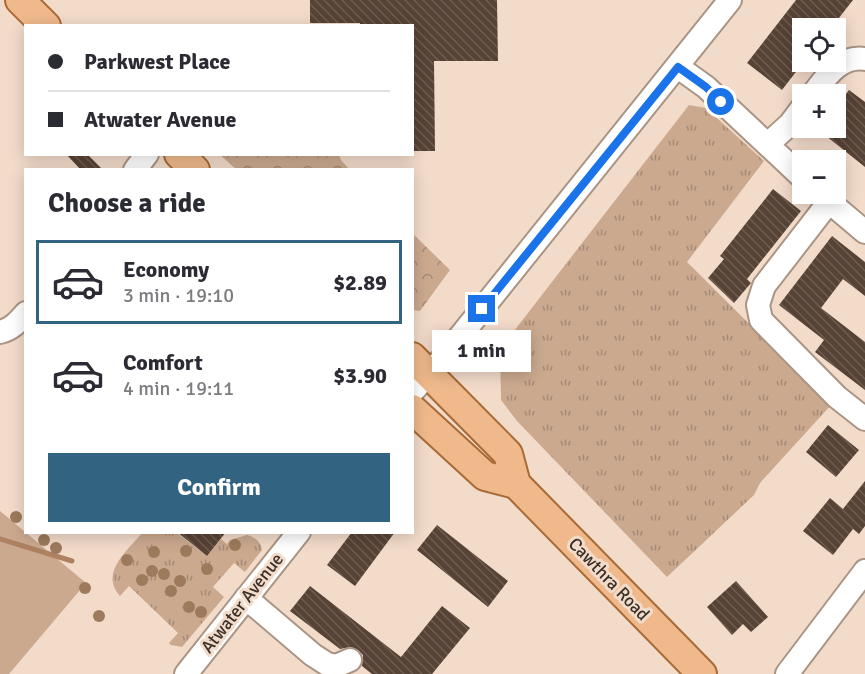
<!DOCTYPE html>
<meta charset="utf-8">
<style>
body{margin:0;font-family:Signika,sans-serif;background:#f7f7f7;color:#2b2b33;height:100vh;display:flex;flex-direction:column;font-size:22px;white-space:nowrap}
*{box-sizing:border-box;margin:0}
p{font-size:20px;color:#7c7c81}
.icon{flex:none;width:33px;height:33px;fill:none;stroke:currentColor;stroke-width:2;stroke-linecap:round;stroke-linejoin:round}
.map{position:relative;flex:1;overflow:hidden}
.drawer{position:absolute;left:24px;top:168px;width:390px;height:366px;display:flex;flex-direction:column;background:#fff;border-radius:0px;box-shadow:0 3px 15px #0003}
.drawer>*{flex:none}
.top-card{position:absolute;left:24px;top:24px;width:390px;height:132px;border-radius:0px;box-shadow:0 3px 15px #0003;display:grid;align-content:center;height:132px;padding:0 24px;background:#fff}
.controls{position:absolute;left:792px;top:18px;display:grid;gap:12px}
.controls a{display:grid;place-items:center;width:54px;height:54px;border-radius:0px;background:#fff;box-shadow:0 3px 15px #0003;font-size:30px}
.end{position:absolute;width:27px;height:27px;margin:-14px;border:8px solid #1a73e8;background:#fff;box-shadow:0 0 0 3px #fff}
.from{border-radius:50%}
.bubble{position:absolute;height:42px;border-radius:0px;background:#fff;box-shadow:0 3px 15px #0003;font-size:20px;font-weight:700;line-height:42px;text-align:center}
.top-card b{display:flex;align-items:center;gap:21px;height:57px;font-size:22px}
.top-card b+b{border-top:2px solid #e1e1e2}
.top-card i{width:15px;height:15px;background:#2b2b33}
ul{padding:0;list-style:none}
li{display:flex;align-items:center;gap:18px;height:84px;margin:0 12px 9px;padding:0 12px;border:3px solid transparent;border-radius:0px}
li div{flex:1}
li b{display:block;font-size:22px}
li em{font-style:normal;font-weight:700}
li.on{border-color:#326381}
li>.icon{width:54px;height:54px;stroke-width:1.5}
h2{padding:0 24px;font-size:27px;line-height:72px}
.cta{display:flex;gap:12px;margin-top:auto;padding:12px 24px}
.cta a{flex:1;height:69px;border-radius:0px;background:#326381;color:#fff;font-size:24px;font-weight:700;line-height:69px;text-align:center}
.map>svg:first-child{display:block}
.grass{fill:url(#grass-tufts)}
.forest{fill:url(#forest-crowns)}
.green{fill:#cba98f}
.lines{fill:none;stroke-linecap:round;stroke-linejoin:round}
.stream{stroke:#ae8261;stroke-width:5}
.building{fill:url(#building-back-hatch)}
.minor-casing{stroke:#aa9484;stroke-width:26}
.major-casing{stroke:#a86a36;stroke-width:32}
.minor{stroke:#fff;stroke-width:22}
.major{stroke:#efb98b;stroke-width:28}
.tree{fill:#9d7a5b}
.route{stroke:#1a73e8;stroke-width:8}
.labels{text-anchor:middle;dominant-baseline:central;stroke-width:6;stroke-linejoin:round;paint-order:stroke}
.street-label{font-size:18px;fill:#393029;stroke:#f3dbca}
</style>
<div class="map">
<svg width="865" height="674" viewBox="0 0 865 674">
<defs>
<pattern id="grass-tufts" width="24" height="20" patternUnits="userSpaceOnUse" patternTransform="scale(1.5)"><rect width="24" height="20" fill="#cba98f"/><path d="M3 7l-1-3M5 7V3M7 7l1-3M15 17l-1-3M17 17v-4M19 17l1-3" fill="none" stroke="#a68a75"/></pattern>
<pattern id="forest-crowns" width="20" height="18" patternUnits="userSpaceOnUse" patternTransform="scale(1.5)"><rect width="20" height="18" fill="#cba98f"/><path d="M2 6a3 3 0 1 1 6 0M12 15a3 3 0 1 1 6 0" fill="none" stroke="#a68a75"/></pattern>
<pattern id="building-back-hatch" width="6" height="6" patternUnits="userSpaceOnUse" patternTransform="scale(1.5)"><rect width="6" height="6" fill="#574335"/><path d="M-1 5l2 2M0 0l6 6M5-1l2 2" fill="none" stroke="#6d5c51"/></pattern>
</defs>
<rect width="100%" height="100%" fill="#f3dbca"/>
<path class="grass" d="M689,105L706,108L764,161L687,262L831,405L760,483L754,495L667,577L517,421L501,400L500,349Z
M142,533H177L207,556L221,539L227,544L230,540L247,535C255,537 261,542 262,550L245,572L234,563L213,587L224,597L182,647L171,645L169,643L178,633L129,586L120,596C99,573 128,550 142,533Z"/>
<path class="forest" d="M220,155H339L341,160L349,169H236Z
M413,234L450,270L420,311L413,310Z"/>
<path class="green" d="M0,511L86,583L9,674H0Z"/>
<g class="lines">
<path class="stream" d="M0,539L72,561"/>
</g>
<path class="building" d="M310,0H497L498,61H434L435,151H412V26H360V23H310Z
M796,0H853L831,28H802V64L782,90L747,63Z
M849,90L865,102V167L816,128H836V107Z
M66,154H87L103,170H81Z
M773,189L801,211L747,279L751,283L734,303L708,278L724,259L720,256Z
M832,236L865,262V296L843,279L821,308L865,342V390L815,352L824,340L779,305Z
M828,425L859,450L836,477L806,452Z
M865,481V526L859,534L853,529L833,555L803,531L830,498L843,509Z
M437,525L508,581L488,607L417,550Z
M177,532H226L207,556Z
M352,532H395L355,586L327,565Z
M736,581L768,617L751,632L743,624L732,635L707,607Z
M310,586L401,657L442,606L470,628L432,674H372L362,666L363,655L358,650L351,647L340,649L290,611Z"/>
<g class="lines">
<defs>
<path id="minor" d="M678,67L706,87L802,177
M813,94C826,77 840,55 865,59
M768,144L790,124L802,108
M135,170L147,154
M820,194L865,232
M829,202L764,286L758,305L761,320L837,397L865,419
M0,332C12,329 18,322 26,313
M412,392L438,364L730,0
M246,598L313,655L327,664L336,666L350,660
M186,674L299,532
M787,674L865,571"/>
<path id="major" d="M20,0L46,26
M179,154L195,170
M412,357L508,454L516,484L702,674
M412,409L485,476L516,484"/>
</defs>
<use href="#minor" class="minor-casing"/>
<use href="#major" class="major-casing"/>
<use href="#minor" class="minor"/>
<use href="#major" class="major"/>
</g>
<g class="tree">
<circle cx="16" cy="517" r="6"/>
<circle cx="44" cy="540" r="6"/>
<circle cx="235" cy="545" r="6"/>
<circle cx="56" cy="548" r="6"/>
<circle cx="186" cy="551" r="6"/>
<circle cx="154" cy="552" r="6"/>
<circle cx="127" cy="560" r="6"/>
<circle cx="207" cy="569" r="6"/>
<circle cx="152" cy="571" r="6"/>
<circle cx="164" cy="574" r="6"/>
<circle cx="142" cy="580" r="6"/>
<circle cx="180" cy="581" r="6"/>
<circle cx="85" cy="588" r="6"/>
<circle cx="171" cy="591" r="6"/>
<circle cx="189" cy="607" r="6"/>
<circle cx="201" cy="612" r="6"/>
<circle cx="99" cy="616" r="6"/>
</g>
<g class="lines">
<path class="route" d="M482,309L678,67L706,87L721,102"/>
</g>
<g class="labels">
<g class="street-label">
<text transform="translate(609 579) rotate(46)">Cawthra Road</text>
<text transform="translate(242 603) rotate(-52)">Atwater Avenue</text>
</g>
</g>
</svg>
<div class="controls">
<a><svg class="icon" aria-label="locate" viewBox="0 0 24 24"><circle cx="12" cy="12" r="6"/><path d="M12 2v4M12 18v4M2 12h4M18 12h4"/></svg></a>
<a>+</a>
<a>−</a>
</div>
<i class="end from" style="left:721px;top:102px"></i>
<i class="end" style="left:482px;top:309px"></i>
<div class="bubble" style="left:432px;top:330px;width:99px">1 min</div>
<div class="top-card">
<b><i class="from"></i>Parkwest Place</b>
<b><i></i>Atwater Avenue</b>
</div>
<section class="drawer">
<h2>Choose a ride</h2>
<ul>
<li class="on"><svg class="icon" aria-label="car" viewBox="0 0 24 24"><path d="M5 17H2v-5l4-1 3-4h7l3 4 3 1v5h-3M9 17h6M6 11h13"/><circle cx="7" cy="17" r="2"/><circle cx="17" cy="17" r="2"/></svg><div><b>Economy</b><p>3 min · 19:10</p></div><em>$2.89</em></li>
<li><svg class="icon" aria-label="car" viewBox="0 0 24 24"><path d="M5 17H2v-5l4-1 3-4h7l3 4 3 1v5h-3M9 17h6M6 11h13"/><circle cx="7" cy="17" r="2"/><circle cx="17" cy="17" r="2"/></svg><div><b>Comfort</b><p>4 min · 19:11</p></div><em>$3.90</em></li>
</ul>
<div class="cta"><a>Confirm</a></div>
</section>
</div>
